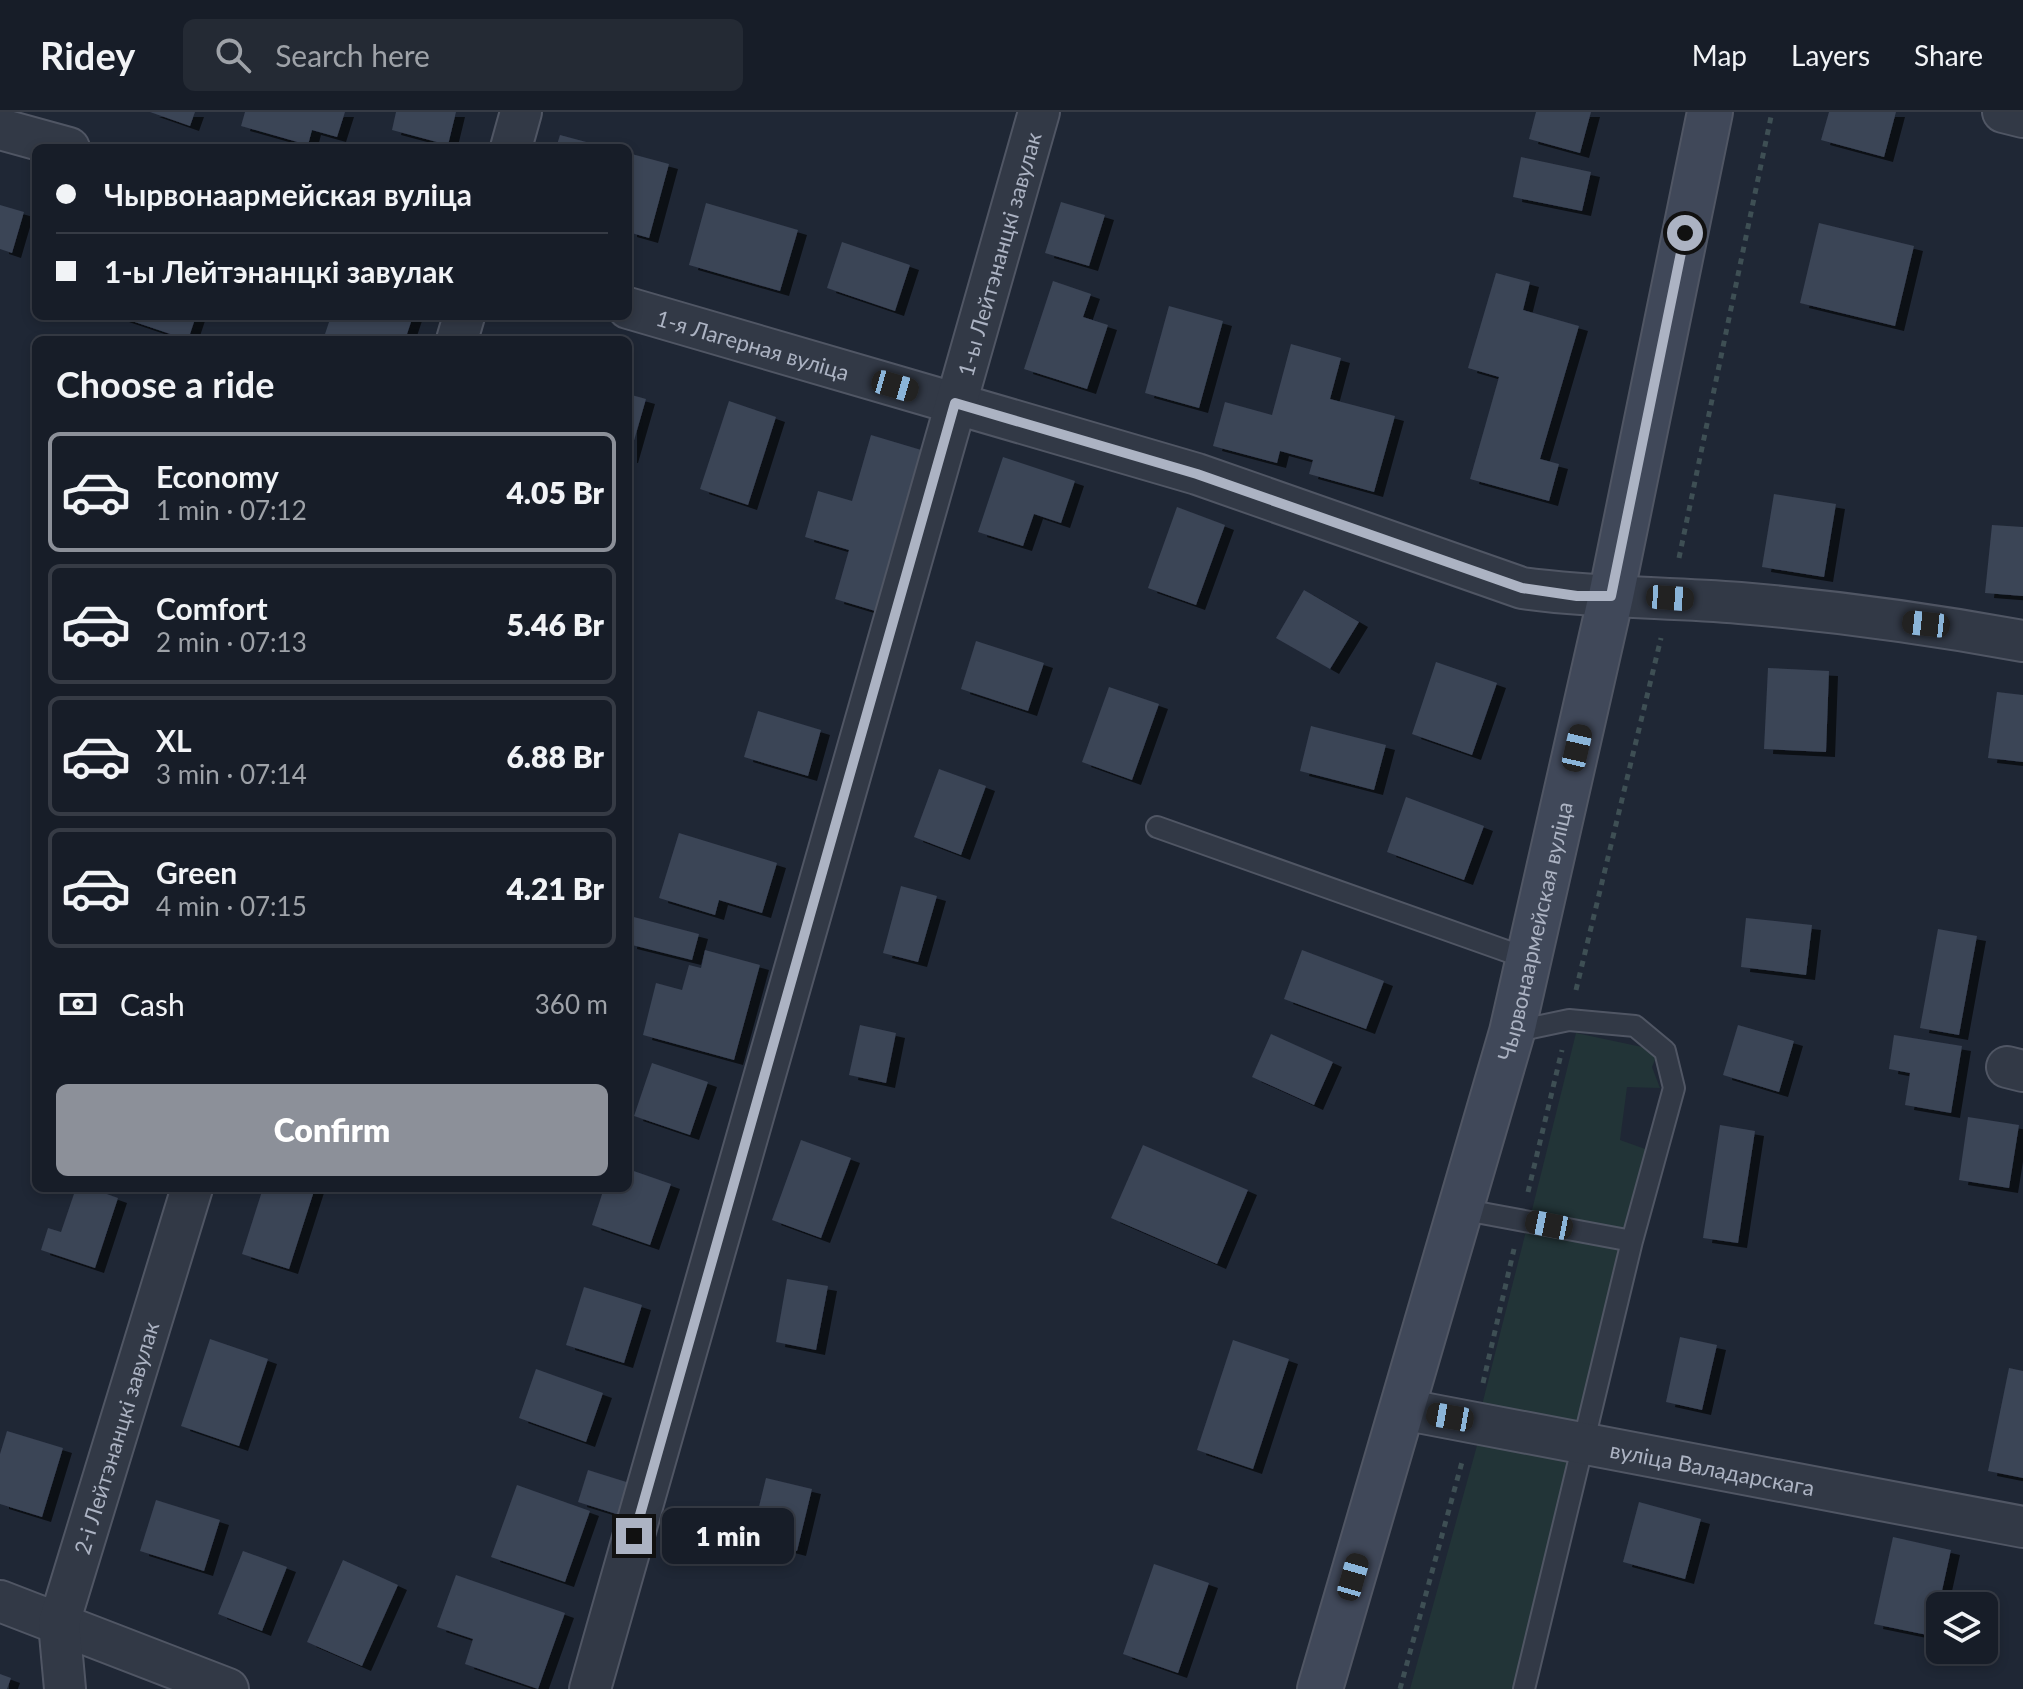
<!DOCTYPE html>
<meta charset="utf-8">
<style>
body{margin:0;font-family:Lato,sans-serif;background:#242a34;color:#f1f3f6;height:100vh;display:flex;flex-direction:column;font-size:30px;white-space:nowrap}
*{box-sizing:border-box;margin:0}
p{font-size:26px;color:#9ea2a8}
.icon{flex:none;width:44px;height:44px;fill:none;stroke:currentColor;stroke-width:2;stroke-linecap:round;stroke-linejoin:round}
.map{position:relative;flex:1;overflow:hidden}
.sheet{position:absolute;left:32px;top:224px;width:600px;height:856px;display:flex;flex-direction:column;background:#171d28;border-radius:12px;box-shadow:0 4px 12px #0003,0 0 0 2px #363b45}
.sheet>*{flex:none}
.banner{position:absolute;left:32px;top:32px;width:600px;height:176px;border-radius:12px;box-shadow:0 4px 12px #0003,0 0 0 2px #363b45;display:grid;align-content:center;height:176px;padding:0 24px;background:#171d28}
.buttons{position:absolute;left:1926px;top:1480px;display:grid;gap:16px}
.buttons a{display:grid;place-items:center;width:72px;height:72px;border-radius:12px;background:#171d28;box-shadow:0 4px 12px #0003,0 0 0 2px #363b45;font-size:40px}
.end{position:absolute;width:36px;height:36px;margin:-18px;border:10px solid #acb3c3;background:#111;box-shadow:0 0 0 4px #111}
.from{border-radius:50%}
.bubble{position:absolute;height:56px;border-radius:12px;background:#171d28;box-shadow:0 4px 12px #0003,0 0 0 2px #363b45;font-size:26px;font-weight:800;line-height:56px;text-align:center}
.car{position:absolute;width:24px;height:48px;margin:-24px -12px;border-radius:10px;box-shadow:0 0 6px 2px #0007;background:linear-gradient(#222 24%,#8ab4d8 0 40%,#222 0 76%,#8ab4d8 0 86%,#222 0)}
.banner b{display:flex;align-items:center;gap:28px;height:76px;font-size:30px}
.banner b+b{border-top:2px solid #363b45}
.banner i{width:20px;height:20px;background:#f1f3f6}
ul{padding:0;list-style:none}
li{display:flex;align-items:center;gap:24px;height:120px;margin:0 16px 12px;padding:0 8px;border:4px solid #363b45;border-radius:12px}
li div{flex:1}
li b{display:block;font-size:30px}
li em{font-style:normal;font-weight:800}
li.current{border-color:#8c9099}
li>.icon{width:72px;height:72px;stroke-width:1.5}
h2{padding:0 24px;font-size:36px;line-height:96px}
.pay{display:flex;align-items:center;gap:20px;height:88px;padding:0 24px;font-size:30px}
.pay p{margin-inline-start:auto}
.primary-button{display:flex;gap:16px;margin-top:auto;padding:16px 24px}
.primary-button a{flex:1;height:92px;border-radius:12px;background:#8c9099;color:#fff;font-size:32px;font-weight:800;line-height:92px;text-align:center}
header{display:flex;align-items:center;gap:48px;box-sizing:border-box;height:112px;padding:0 40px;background:#171d28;border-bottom:2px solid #363b45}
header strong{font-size:38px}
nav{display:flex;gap:44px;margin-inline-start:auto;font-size:28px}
.search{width:560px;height:72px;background:#242a34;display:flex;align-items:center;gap:20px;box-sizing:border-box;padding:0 28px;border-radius:12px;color:#9ea2a8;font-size:30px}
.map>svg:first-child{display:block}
.green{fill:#223437}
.building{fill:#3b4456;filter:url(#shadow)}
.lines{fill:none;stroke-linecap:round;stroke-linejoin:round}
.lane-casing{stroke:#505664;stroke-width:24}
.street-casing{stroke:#505664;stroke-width:44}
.secondary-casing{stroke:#505664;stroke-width:48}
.path{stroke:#3e4f54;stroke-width:5;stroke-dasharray:6 6;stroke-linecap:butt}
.lane{stroke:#323946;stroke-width:20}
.street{stroke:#323946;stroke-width:40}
.secondary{stroke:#404859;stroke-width:44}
.route{stroke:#acb3c3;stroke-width:10}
.labels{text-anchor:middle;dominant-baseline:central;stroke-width:8;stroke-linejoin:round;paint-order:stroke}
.street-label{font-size:22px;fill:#acb3c3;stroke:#181e2a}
</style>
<header>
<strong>Ridey</strong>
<div class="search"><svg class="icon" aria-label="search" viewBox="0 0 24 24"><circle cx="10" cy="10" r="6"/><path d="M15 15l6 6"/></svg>Search here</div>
<nav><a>Map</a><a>Layers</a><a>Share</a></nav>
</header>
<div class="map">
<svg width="2023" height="1577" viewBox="0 0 2023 1577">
<defs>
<filter id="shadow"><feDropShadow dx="9" dy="5" stdDeviation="0" flood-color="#0009"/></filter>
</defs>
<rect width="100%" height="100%" fill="#1f2735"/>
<path class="green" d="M1576,921L1642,935L1657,943L1652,955L1660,976L1627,975L1620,1028L1648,1038L1627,1123L1531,1102Z
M1527,1115L1621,1134L1575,1323L1479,1305Z
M1481,1319L1571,1337L1513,1577H1410Z"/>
<path class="building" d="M150,0H195L190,14Z
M245,0H345L337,25L312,18L308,33L241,14Z
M396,0H456L448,33L392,18Z
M1536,0H1591L1580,41L1529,27Z
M1829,0H1896L1884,45L1821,28Z
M560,23L605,35V36H556Z
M628,41L669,52L649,126L628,120Z
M1521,45L1591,60L1582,99L1513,85Z
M1061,90L1105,103L1089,154L1045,141Z
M706,91L798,118L780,179L689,153Z
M0,93L24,100L12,141L0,137Z
M1819,111L1914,134L1895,214L1800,191Z
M842,130L910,153L895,199L827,176Z
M1496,161L1530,170L1523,198L1579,214L1540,347L1559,352L1549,389L1470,367L1499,265L1468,256Z
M1053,169L1091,182L1083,205L1108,213L1087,277L1024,257Z
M1169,194L1223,209L1199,296L1145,281Z
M117,204H196L188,228Z
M331,204H413L405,228H323Z
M1291,232L1341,246L1330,287L1395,304L1374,380L1309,362L1313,348L1280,339L1277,351L1213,334L1225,290L1272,303Z
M628,282L646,287L629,346H628Z
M729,289L776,305L748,393L700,377Z
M871,323L928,340L882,501L835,487L849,438L805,425L818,379L852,389Z
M1003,345L1075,369L1061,411L1034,402L1023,434L978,420Z
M1774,382L1836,392L1824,465L1762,455Z
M1177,395L1225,413L1196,493L1148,476Z
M1992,413L2023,415V484L1985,481Z
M1304,478L1359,510L1330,557L1276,526Z
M976,529L1044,551L1028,599L961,577Z
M1436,550L1497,571L1472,643L1412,622Z
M1768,556L1829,559L1826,640L1764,637Z
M1109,575L1159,592L1132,668L1082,650Z
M1997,580L2023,583V650L1988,646Z
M758,599L821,618L808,664L744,645Z
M1311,614L1386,633L1374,678L1300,659Z
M939,657L986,674L961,743L914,725Z
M1406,685L1484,714L1464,768L1387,740Z
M679,721L777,751L762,801L719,788L715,803L659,786Z
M901,774L937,784L918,850L883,841Z
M630,804L699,822L692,848L628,832Z
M1746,806L1812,813L1806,863L1741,855Z
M1938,817L1977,824L1959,923L1920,916Z
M705,838L760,853L734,948L643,923L656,871L682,878L689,853L701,856Z
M1302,838L1384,869L1366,917L1284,887Z
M860,913L896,921L886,971L849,963Z
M1738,913L1794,929L1779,980L1723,963Z
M1271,922L1333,950L1314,993L1252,965Z
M1894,923L1962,934L1951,1001L1905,993L1910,961L1889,957Z
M652,951L708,970L690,1023L634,1004Z
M1968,1005L2019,1013L2009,1076L1959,1068Z
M1720,1013L1755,1019L1738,1131L1703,1126Z
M801,1028L851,1046L821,1126L772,1108Z
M1143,1033L1248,1078L1217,1152L1111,1106Z
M628,1057L671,1072L650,1133L592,1113L604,1076H628Z
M76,1076H90L118,1086L95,1156L41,1138L48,1116L61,1120Z
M263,1076H315L289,1157L242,1142Z
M787,1167L828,1174L816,1238L776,1230Z
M584,1175L642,1193L624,1251L566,1233Z
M1680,1225L1717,1233L1702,1298L1666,1290Z
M210,1227L268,1247L239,1334L181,1314Z
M1233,1228L1289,1247L1253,1357L1197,1338Z
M2009,1256L2023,1259V1366L1988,1359Z
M536,1257L603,1281L586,1330L519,1306Z
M7,1319L63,1336L42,1405L0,1392V1342Z
M588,1358L636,1373L626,1405L578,1390Z
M766,1366L812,1377L797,1439L751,1427Z
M517,1373L590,1399L565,1470L491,1445Z
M156,1388L220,1408L204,1459L140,1439Z
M1639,1390L1701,1407L1685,1467L1623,1450Z
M1893,1425L1951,1438L1932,1524L1874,1512Z
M243,1439L287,1455L262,1519L218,1502Z
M343,1448L398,1473L362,1554L307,1530Z
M1154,1452L1209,1471L1178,1561L1123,1542Z
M456,1463L565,1501L538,1577L465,1552L473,1527L437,1515Z
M0,1562L11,1566L7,1577H0Z"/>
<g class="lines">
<defs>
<path id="lane" d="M1157,715L1529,847
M1512,920L1569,908L1635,914L1665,939L1674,976L1632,1129L1524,1577
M1460,1097L1632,1129"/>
<g id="street">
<path d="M2003,0L2023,5"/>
<path d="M0,17L69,36"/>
<path d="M511,36L521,0"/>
<path id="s1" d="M628,196L1197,362L1522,476C1594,486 1667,485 1740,491C1835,499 1929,512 2023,529"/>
<path d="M457,228L464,204"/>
<path d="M2007,955L2023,959"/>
<path id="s2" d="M1402,1297L2023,1415"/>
<path d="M0,1489L228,1577"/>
<path id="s3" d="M65,1577L59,1511L192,1076"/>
<path id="s4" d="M590,1577L1039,0"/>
</g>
<g id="secondary">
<path id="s5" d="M1320,1577L1512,920L1611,484L1710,0"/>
</g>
</defs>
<use href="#lane" class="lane-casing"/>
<use href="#street" class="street-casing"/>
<use href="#secondary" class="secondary-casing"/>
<path class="path" d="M1679,446L1772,0
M1576,878L1661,526
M1528,1080L1562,938
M1483,1271L1514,1137
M1400,1577L1462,1350"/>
<use href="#lane" class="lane"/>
<use href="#street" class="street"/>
<use href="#secondary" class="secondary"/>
</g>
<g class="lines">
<path class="route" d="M634,1424L955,291L1197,362L1522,476L1577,484H1611L1685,121"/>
</g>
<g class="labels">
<g class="street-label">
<text stroke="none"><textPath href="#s4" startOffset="1492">1-ы Лейтэнанцкі завулак</textPath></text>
<text stroke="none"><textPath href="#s1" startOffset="130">1-я Лагерная вуліца</textPath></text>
<text stroke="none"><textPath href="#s5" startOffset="788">Чырвонаармейская вуліца</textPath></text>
<text stroke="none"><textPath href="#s3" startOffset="260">2-і Лейтэнанцкі завулак</textPath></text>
<text stroke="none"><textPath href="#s2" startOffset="316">вуліца Валадарскага</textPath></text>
</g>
</g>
</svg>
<div class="buttons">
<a><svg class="icon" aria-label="layers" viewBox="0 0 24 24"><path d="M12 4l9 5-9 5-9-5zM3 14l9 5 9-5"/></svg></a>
</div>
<i class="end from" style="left:1685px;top:121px"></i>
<i class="end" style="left:634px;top:1424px"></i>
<div class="bubble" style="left:662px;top:1396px;width:132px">1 min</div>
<i class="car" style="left:895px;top:274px;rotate:106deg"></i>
<i class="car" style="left:1670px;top:486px;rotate:94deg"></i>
<i class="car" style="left:1926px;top:512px;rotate:276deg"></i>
<i class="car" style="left:1577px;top:636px;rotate:13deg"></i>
<i class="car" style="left:1549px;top:1113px;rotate:281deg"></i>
<i class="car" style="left:1450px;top:1305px;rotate:280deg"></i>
<i class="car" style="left:1353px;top:1465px;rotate:16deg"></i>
<div class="banner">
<b><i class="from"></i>Чырвонаармейская вуліца</b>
<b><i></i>1-ы Лейтэнанцкі завулак</b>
</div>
<section class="sheet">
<h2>Choose a ride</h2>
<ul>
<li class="current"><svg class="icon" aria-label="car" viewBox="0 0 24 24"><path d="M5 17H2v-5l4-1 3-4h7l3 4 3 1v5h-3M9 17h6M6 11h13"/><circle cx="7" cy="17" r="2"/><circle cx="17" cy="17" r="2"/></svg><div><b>Economy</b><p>1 min · 07:12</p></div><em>4.05 Br</em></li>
<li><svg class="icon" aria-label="car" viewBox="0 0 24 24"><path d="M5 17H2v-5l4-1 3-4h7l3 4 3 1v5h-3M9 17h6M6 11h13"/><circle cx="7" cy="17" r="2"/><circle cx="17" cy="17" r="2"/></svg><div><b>Comfort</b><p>2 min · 07:13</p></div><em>5.46 Br</em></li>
<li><svg class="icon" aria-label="car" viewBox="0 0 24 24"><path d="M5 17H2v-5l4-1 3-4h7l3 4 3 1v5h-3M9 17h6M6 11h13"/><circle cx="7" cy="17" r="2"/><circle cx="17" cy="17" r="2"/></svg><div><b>XL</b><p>3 min · 07:14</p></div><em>6.88 Br</em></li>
<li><svg class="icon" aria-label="car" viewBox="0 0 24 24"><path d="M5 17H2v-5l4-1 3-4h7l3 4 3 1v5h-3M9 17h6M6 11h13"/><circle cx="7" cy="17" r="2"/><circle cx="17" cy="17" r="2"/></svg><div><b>Green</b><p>4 min · 07:15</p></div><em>4.21 Br</em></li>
</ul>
<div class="pay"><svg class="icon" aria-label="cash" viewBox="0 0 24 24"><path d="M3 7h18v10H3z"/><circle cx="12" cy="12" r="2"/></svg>Cash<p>360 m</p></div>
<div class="primary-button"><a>Confirm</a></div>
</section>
</div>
